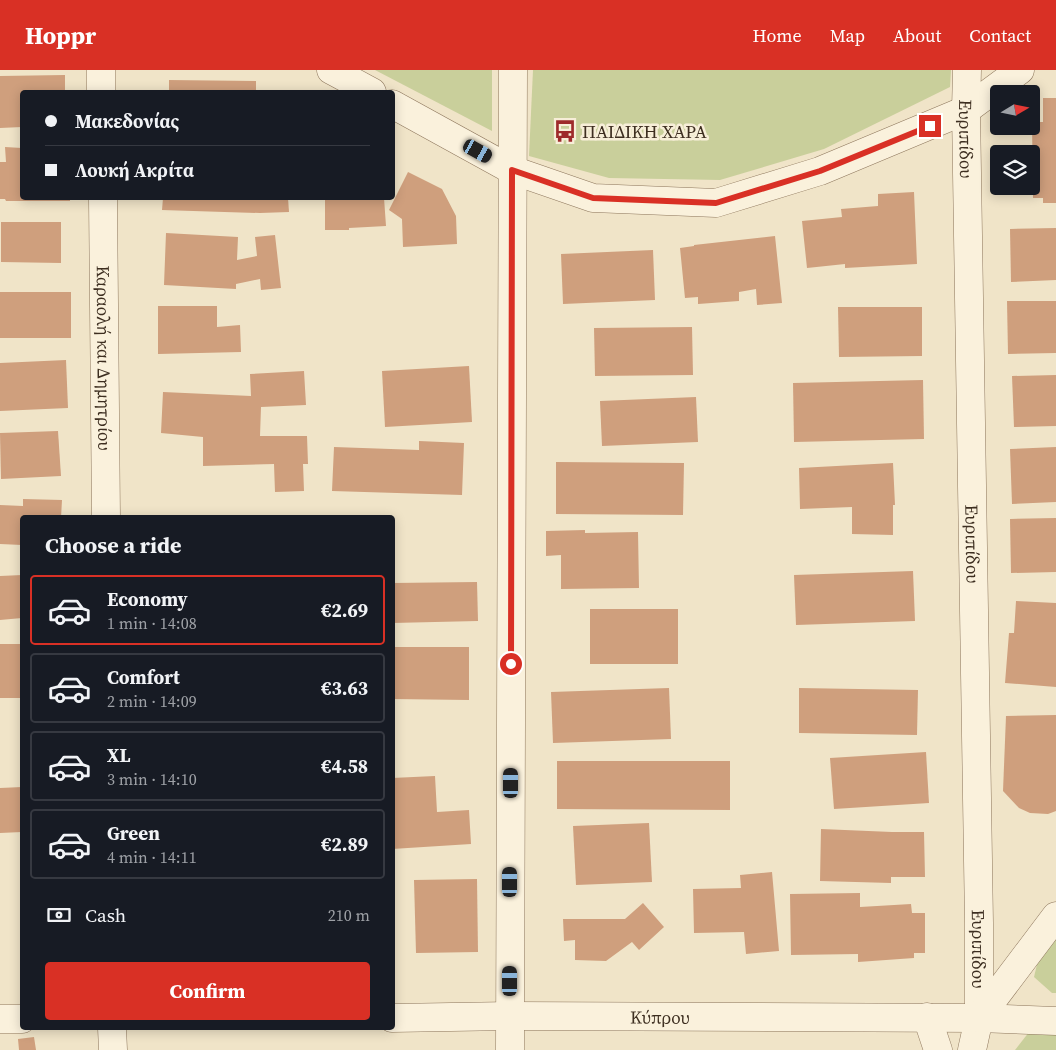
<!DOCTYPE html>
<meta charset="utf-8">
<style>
:root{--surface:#171b24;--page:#242831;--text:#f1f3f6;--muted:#9ea1a6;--line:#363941;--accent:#d93025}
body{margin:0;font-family:"Source Serif 4",serif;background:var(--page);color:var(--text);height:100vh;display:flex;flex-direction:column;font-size:19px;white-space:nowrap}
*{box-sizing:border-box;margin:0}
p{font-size:16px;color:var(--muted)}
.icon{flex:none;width:28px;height:28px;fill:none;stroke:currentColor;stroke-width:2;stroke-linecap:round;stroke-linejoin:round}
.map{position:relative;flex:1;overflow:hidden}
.side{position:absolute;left:20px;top:445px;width:375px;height:515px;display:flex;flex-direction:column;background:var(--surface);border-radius:5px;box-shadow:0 2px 12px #0003}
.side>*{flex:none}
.hud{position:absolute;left:20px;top:20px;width:375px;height:110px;border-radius:5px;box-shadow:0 2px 12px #0003;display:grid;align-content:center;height:110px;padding:0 25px;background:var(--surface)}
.needle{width:32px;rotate:80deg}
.buttons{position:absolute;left:990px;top:15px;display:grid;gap:10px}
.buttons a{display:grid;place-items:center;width:50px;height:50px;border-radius:5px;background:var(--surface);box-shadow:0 2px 12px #0003;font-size:25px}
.end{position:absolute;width:22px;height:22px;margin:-11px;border:6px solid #d93025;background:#fff;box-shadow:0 0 0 2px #fff}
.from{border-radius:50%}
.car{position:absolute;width:15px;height:30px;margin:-15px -8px;border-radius:6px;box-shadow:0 0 4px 1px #0007;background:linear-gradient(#222 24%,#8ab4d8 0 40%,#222 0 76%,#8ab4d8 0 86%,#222 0)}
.hud b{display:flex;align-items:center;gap:18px;height:48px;font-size:19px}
.hud b+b{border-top:1px solid var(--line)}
.hud i{width:12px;height:12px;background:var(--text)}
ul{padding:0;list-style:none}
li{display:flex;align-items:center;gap:15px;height:70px;margin:0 10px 8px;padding:0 15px;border:2px solid var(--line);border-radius:5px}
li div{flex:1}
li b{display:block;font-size:19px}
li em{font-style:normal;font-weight:700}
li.active{border-color:var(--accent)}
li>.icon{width:45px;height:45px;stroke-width:1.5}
h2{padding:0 25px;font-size:22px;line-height:60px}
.pay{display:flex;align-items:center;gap:12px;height:55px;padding:0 25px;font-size:19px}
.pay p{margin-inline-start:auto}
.primary-button{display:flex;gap:10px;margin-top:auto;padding:10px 25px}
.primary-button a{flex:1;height:58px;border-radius:5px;background:var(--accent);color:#fff;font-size:20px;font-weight:700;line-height:58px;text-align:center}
header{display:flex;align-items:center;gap:30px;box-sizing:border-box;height:70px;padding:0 25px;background:var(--accent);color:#fff}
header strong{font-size:24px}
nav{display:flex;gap:28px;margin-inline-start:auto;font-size:18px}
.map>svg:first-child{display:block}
.green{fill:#c9cf9b}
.building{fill:#cf9f7d}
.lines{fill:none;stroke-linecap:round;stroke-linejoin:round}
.minor-casing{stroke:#8d765c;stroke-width:29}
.minor{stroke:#faf1dc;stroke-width:28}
.route{stroke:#d93025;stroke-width:6}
.labels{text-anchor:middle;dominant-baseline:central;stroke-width:5;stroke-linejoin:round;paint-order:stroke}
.poi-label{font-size:18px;fill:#3d2e20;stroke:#f7eed8;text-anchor:start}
.street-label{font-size:18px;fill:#3d2e20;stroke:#f7eed8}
</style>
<header>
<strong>Hoppr</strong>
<nav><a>Home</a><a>Map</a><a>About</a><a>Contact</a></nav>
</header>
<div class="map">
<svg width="1056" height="980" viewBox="0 0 1056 980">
<rect width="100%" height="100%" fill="#f0e4c8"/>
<!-- green -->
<g class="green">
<path d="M 375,0 L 492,0 L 492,61 Z"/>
<path d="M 533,0 L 951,0 L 950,17 L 824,79 L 720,110 L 609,108 L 529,86 Z"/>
<path d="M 1056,864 L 1056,923 L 1052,923 L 1034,907 L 1039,886 Z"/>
<path d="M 1056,953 L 1056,980 L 1015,980 L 1033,957 Z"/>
</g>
<!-- building -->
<g class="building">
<path d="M 65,5 L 65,22 L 22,22 L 22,57 L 0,58 L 0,6 Z"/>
<path d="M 169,10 L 256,11 L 256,22 L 169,22 Z"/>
<path d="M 1043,28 L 1056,28 L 1056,133 L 1043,133 L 1043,128 L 1033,128 L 1032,52 L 1043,52 Z"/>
<path d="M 5,77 L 22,78 L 22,128 L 70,128 L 70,131 L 6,131 L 5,129 L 0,129 L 0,92 L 6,92 Z"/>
<path d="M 408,102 L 442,119 L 456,146 L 457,174 L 403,177 L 402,149 L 389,140 Z"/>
<path d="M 914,122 L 917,194 L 845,198 L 845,194 L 807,198 L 802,151 L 842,147 L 841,139 L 878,136 L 878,124 Z"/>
<path d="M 163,128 L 288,128 L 289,142 L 260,143 L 162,140 Z"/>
<path d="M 325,128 L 384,128 L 386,156 L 349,158 L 349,160 L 325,160 Z"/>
<path d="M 1,152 L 61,152 L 61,193 L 1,192 Z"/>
<path d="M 1056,158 L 1056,210 L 1011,212 L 1010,159 Z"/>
<path d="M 166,163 L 238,167 L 237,190 L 257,186 L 255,167 L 275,165 L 281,218 L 261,220 L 260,209 L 236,214 L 236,219 L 164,215 Z"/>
<path d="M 775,166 L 782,233 L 757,235 L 756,219 L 739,222 L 739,231 L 698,234 L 698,227 L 685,228 L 680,178 L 694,176 L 694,175 Z"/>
<path d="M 653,180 L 655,230 L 563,234 L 561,184 Z"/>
<rect x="0" y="222" width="71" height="46"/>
<path d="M 1007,231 L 1056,231 L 1056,283 L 1008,284 Z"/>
<path d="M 158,236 L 217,236 L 217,257 L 240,255 L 241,282 L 158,284 Z"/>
<path d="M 838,237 L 922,237 L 922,286 L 839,287 Z"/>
<path d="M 692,257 L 693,305 L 595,306 L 594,258 Z"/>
<path d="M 66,290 L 68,338 L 0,341 L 0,293 Z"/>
<path d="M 469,296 L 472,352 L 385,357 L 382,301 Z"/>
<path d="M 304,301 L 306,335 L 261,337 L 260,366 L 307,366 L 308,394 L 303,394 L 304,421 L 275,422 L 274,394 L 203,396 L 203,367 L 161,363 L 163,322 L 251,326 L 250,304 Z"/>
<path d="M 1056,305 L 1056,356 L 1014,357 L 1012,306 Z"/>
<path d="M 923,310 L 924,369 L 794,372 L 793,313 Z"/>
<path d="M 696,327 L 698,372 L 602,376 L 600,331 Z"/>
<path d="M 58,361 L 61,406 L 1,409 L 0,363 Z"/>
<path d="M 419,371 L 464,373 L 462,425 L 332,421 L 334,377 L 419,380 Z"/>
<path d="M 1056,377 L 1056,432 L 1012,434 L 1010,379 Z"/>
<path d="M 556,392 L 684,393 L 683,445 L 556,444 Z"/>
<path d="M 893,393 L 895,435 L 893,435 L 893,465 L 852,464 L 852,437 L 800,439 L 799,398 Z"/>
<path d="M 23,429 L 62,430 L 61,448 L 22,448 L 22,475 L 0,474 L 0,435 L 23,436 Z"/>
<path d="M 1056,448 L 1056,502 L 1011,503 L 1010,449 Z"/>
<path d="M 585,460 L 585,463 L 638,462 L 639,518 L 561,519 L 561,485 L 546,486 L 546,461 Z"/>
<path d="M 913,501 L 915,551 L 796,555 L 794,505 Z"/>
<path d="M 22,505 L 22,548 L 0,550 L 0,506 Z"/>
<path d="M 477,512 L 478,551 L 392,553 L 392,513 Z"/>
<path d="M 1016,531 L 1056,533 L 1056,617 L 1005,613 L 1009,563 L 1014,563 Z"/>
<rect x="590" y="539" width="88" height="55"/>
<rect x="0" y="574" width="22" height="54"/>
<path d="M 392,577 L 469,577 L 469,630 L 392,629 Z"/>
<path d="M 669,618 L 671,669 L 553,673 L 551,622 Z"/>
<path d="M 799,618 L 918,620 L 917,665 L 799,663 Z"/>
<path d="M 1056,645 L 1056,741 L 1048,744 L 1030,743 L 1019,738 L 1003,721 L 1006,646 Z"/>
<path d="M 926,682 L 929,733 L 834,739 L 830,688 Z"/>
<path d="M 557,691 L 730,691 L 730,740 L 557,739 Z"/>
<path d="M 435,706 L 437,742 L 469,740 L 471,774 L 392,779 L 392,708 Z"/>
<path d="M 22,717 L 22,762 L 0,763 L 0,718 Z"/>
<path d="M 649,753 L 652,812 L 576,815 L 573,756 Z"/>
<path d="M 821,759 L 892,762 L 924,762 L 925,807 L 891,807 L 891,813 L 820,811 Z"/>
<path d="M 772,802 L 779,881 L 746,884 L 744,862 L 694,863 L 693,819 L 741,818 L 740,805 Z"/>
<path d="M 477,809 L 478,882 L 416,883 L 414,810 Z"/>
<path d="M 860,823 L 860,837 L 911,834 L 912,843 L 925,843 L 925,883 L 914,883 L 914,888 L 858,892 L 858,884 L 791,885 L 790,824 Z"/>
<path d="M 643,833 L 664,857 L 639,880 L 632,872 L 606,891 L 575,890 L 575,870 L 564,871 L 563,849 L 625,849 Z"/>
<path d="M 34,967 L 36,980 L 19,980 L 18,969 Z"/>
</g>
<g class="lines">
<defs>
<g id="minor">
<path d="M 101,0 L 101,22"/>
<path d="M 331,0 L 372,22"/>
<path id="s1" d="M 967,0 L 966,40 L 979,853 L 979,948 L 972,980"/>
<path d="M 392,34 L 512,100 L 593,128 L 716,133 L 820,101 L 966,40 L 1020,0"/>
<path id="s2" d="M 103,128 L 106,448"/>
<path d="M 927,947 L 938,980"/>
<path id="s3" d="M 392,948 L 510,946 L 979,948 L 1056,951"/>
<path d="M 979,948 L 1056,846"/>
<path d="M 0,949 L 22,949"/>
<path d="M 112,958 L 113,980"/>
<path d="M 510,980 L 513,0"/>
</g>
</defs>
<!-- minor casing -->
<use href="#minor" class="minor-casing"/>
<!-- minor -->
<use href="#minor" class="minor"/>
</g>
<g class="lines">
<!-- route -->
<path class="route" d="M 511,594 L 512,100 L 593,128 L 716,133 L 820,101 L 930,56"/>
</g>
<!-- icons -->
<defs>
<symbol id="bus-bare" viewBox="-9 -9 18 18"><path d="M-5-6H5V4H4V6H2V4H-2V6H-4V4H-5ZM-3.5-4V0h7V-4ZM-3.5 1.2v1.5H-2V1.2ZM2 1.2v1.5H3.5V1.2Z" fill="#9e2a2b" stroke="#f7eed8" stroke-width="2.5" paint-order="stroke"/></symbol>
</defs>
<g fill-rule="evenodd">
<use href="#bus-bare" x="549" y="45" width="32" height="32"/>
</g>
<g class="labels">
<!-- poi labels -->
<g class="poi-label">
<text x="582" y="61">ΠΑΙΔΙΚΗ ΧΑΡΑ</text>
</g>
<!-- street labels -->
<g class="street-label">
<text stroke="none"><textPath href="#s1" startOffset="69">Ευριπίδου</textPath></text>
<text stroke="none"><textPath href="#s2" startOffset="160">Καραολή και Δημητρίου</textPath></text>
<text stroke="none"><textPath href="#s1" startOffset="474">Ευριπίδου</textPath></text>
<text stroke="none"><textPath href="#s1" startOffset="879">Ευριπίδου</textPath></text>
<text stroke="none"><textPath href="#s3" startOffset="268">Κύπρου</textPath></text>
</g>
</g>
</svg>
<div class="buttons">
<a><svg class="needle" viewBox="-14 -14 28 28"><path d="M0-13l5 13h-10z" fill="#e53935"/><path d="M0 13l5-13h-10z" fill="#9ea1a6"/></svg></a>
<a><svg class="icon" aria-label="layers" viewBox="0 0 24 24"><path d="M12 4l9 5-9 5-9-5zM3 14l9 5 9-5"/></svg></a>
</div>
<i class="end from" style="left:511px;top:594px"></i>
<i class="end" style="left:930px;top:56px"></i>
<i class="car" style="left:478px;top:81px;rotate:119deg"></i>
<i class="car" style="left:511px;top:713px;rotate:0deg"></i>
<i class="car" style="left:510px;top:812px;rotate:0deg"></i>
<i class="car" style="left:510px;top:911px;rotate:0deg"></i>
<div class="hud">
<b><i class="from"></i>Μακεδονίας</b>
<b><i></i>Λουκή Ακρίτα</b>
</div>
<section class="side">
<h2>Choose a ride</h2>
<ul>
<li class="active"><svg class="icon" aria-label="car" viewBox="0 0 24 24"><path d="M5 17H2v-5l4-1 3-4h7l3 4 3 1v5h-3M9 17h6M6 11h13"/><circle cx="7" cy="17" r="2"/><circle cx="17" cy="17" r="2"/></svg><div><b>Economy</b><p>1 min · 14:08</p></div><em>€2.69</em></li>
<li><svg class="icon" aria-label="car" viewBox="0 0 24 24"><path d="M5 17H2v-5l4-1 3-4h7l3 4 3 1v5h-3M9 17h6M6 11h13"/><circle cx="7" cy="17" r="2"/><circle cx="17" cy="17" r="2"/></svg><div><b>Comfort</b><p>2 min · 14:09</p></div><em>€3.63</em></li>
<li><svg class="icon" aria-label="car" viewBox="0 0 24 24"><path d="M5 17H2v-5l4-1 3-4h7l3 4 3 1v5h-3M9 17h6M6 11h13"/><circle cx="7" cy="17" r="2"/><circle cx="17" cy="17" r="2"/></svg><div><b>XL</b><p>3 min · 14:10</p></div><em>€4.58</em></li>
<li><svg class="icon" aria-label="car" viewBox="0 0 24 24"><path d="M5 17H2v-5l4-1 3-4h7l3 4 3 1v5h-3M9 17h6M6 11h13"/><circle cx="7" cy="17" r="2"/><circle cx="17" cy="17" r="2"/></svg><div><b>Green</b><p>4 min · 14:11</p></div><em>€2.89</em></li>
</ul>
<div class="pay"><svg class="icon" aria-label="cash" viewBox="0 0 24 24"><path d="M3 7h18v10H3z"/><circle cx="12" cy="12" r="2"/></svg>Cash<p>210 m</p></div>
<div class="primary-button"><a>Confirm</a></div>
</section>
</div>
